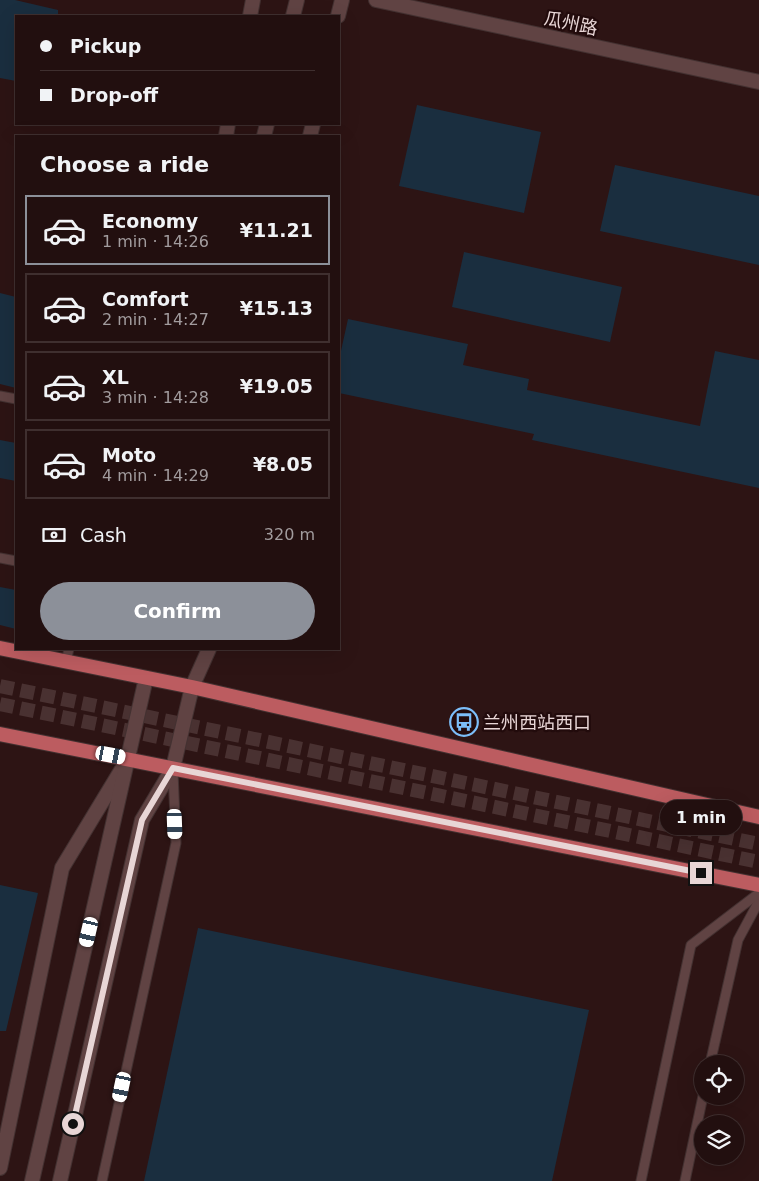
<!DOCTYPE html>
<meta charset="utf-8">
<style>
:root{--surface:#220f0f;--page:#2e1d1d;--text:#f1f3f6;--muted:#a29c9e;--line:#3f2f2f;--accent:#8c9099}
body{margin:0;font-family:"DejaVu Sans","Noto Sans SC",sans-serif;background:var(--page);color:var(--text);height:100vh;display:flex;flex-direction:column;font-size:19px;white-space:nowrap}
*{box-sizing:border-box;margin:0}
p{font-size:16px;color:var(--muted)}
.icon{flex:none;width:28px;height:28px;fill:none;stroke:currentColor;stroke-width:2;stroke-linecap:round;stroke-linejoin:round}
.map{position:relative;flex:1;overflow:hidden}
.sheet{position:absolute;left:15px;top:135px;width:325px;height:515px;display:flex;flex-direction:column;background:var(--surface);border-radius:0px;box-shadow:0 5px 20px #0002,0 0 0 1px var(--line)}
.sheet>*{flex:none}
.guide{position:absolute;left:15px;top:15px;width:325px;height:110px;border-radius:0px;box-shadow:0 5px 20px #0002,0 0 0 1px var(--line);display:grid;align-content:center;height:110px;padding:0 25px;background:var(--surface)}
.buttons{position:absolute;left:694px;top:1055px;display:grid;gap:10px}
.buttons a{display:grid;place-items:center;width:50px;height:50px;border-radius:50%;background:var(--surface);box-shadow:0 5px 20px #0002,0 0 0 1px var(--line);font-size:25px}
.end{position:absolute;width:22px;height:22px;margin:-11px;border:6px solid #e8d6d6;background:#111;box-shadow:0 0 0 2px #111}
.from{border-radius:50%}
.bubble{position:absolute;height:35px;border-radius:18px;background:var(--surface);box-shadow:0 5px 20px #0002,0 0 0 1px var(--line);font-size:16px;font-weight:700;line-height:35px;text-align:center}
.car{position:absolute;width:15px;height:30px;margin:-15px -8px;border-radius:6px;box-shadow:0 0 4px 1px #0007;background:linear-gradient(#fff 24%,#345 0 40%,#fff 0 76%,#345 0 86%,#fff 0)}
.guide b{display:flex;align-items:center;gap:18px;height:48px;font-size:19px}
.guide b+b{border-top:1px solid var(--line)}
.guide i{width:12px;height:12px;background:var(--text)}
ul{padding:0;list-style:none}
li{display:flex;align-items:center;gap:15px;height:70px;margin:0 10px 8px;padding:0 15px;border:2px solid var(--line);border-radius:0px}
li div{flex:1}
li b{display:block;font-size:19px}
li em{font-style:normal;font-weight:700}
li.on{border-color:var(--accent)}
li>.icon{width:45px;height:45px;stroke-width:1.5}
h2{padding:0 25px;font-size:22px;line-height:60px}
.pay{display:flex;align-items:center;gap:12px;height:55px;padding:0 25px;font-size:19px}
.pay p{margin-inline-start:auto}
.primary-button{display:flex;gap:10px;margin-top:auto;padding:10px 25px}
.primary-button a{flex:1;height:58px;border-radius:30px;background:var(--accent);color:#fff;font-size:20px;font-weight:700;line-height:58px;text-align:center}
.map>svg:first-child{display:block}
.building{fill:#1a2e3f}
.lines{fill:none;stroke-linecap:round;stroke-linejoin:round}
.primary-tunnel{stroke:#493131;stroke-width:14;stroke-dasharray:14 7;stroke-linecap:butt}
.service-casing{stroke:#433131;stroke-width:11}
.minor-casing{stroke:#433131;stroke-width:16}
.tertiary-casing{stroke:#433131;stroke-width:16}
.secondary-casing{stroke:#433131;stroke-width:16}
.primary-casing{stroke:#433131;stroke-width:16}
.service{stroke:#604343;stroke-width:9}
.minor{stroke:#604343;stroke-width:14}
.tertiary{stroke:#604343;stroke-width:14}
.secondary{stroke:#604343;stroke-width:14}
.primary{stroke:#bc5c60;stroke-width:14}
.route{stroke:#e8d6d6;stroke-width:6}
.labels{text-anchor:middle;dominant-baseline:central;stroke-width:4.5;stroke-linejoin:round;paint-order:stroke}
.street-label{font-size:18px;fill:#e8d6d6;stroke:#220b0c}
.poi-label{font-size:18px;fill:#e8d6d6;stroke:#220b0c;text-anchor:start}
</style>
<div class="map">
<svg width="759" height="1181" viewBox="0 0 759 1181">
<rect width="100%" height="100%" fill="#2d1414"/>
<!-- building -->
<g class="building">
<path d="M 0,0 L 15,0 L 58,10 L 58,16 L 16,16 L 16,81 L 0,78 Z"/>
<path d="M 417,105 L 541,132 L 524,213 L 399,186 Z"/>
<path d="M 615,165 L 759,196 L 759,265 L 600,231 Z"/>
<path d="M 464,252 L 622,287 L 610,342 L 452,307 Z"/>
<path d="M 0,293 L 16,297 L 16,388 L 0,384 Z"/>
<path d="M 348,319 L 468,344 L 463,365 L 529,379 L 527,390 L 700,426 L 715,351 L 759,360 L 759,488 L 532,440 L 534,434 L 339,393 L 339,360 Z"/>
<path d="M 0,440 L 16,443 L 16,481 L 0,478 Z"/>
<path d="M 0,587 L 16,590 L 16,629 L 0,625 Z"/>
<path d="M 0,885 L 38,893 L 6,1031 L 0,1031 Z"/>
<path d="M 198,928 L 589,1010 L 552,1181 L 144,1181 Z"/>
</g>
<g class="lines">
<!-- primary-tunnel -->
<g class="primary-tunnel">
<path d="M 0,686 L 759,844"/>
<path d="M 0,704 L 759,862"/>
</g>
<defs>
<g id="service">
<path d="M 0,396 L 16,399"/>
<path d="M 0,558 L 16,561"/>
<path d="M 66,661 L 69,649"/>
<path d="M 710,1064 L 738,940 L 759,901"/>
<path d="M 102,1181 L 176,843 L 173,771"/>
<path d="M 641,1181 L 691,945 L 759,893"/>
<path d="M 685,1181 L 703,1096"/>
</g>
<g id="minor">
<path d="M 250,16 L 253,0"/>
<path d="M 338,16 L 342,0"/>
<path d="M 226,136 L 228,124"/>
<path d="M 310,136 L 313,124"/>
<path d="M 0,1168 L 62,868 L 125,764"/>
</g>
<g id="tertiary">
<path d="M 376,0 L 759,82"/>
<path d="M 293,16 L 297,0"/>
<path d="M 264,136 L 267,124"/>
<path d="M 192,687 L 209,649"/>
</g>
<g id="secondary">
<path d="M 32,1181 L 146,678"/>
<path d="M 60,1181 L 142,820 L 173,768 L 192,687"/>
</g>
<g id="primary">
<path d="M 0,648 L 192,687 L 759,817"/>
<path d="M 0,734 L 759,885"/>
</g>
</defs>
<!-- service casing -->
<use href="#service" class="service-casing"/>
<!-- minor casing -->
<use href="#minor" class="minor-casing"/>
<!-- tertiary casing -->
<use href="#tertiary" class="tertiary-casing"/>
<!-- secondary casing -->
<use href="#secondary" class="secondary-casing"/>
<!-- primary casing -->
<use href="#primary" class="primary-casing"/>
<!-- service -->
<use href="#service" class="service"/>
<!-- minor -->
<use href="#minor" class="minor"/>
<!-- tertiary -->
<use href="#tertiary" class="tertiary"/>
<!-- secondary -->
<use href="#secondary" class="secondary"/>
<!-- primary -->
<use href="#primary" class="primary"/>
</g>
<g class="lines">
<!-- route -->
<path class="route" d="M 73,1124 L 142,820 L 173,768 L 701,873"/>
</g>
<!-- icons -->
<defs>
<symbol id="bus-ring" viewBox="-11 -11 22 22"><circle r="9.5" fill="#220b0c" stroke="#7cbef9" stroke-width="1.5"/><path d="M-5-6H5V4H4V6H2V4H-2V6H-4V4H-5ZM-3.5-4V0h7V-4ZM-3.5 1.2v1.5H-2V1.2ZM2 1.2v1.5H3.5V1.2Z" fill="#7cbef9"/></symbol>
</defs>
<g fill-rule="evenodd">
<use href="#bus-ring" x="448" y="706" width="32" height="32"/>
</g>
<g class="labels">
<!-- street labels -->
<g class="street-label">
<text transform="translate(571 23) rotate(12)">瓜州路</text>
</g>
<!-- poi labels -->
<g class="poi-label">
<text x="483" y="722">兰州西站西口</text>
</g>
</g>
</svg>
<div class="buttons">
<a><svg class="icon" aria-label="locate" viewBox="0 0 24 24"><circle cx="12" cy="12" r="6"/><path d="M12 2v4M12 18v4M2 12h4M18 12h4"/></svg></a>
<a><svg class="icon" aria-label="layers" viewBox="0 0 24 24"><path d="M12 4l9 5-9 5-9-5zM3 14l9 5 9-5"/></svg></a>
</div>
<i class="end from" style="left:73px;top:1124px"></i>
<i class="end" style="left:701px;top:873px"></i>
<div class="bubble" style="left:660px;top:800px;width:82px">1 min</div>
<i class="car" style="left:111px;top:755px;rotate:101deg"></i>
<i class="car" style="left:175px;top:824px;rotate:178deg"></i>
<i class="car" style="left:89px;top:932px;rotate:193deg"></i>
<i class="car" style="left:122px;top:1087px;rotate:192deg"></i>
<div class="guide">
<b><i class="from"></i>Pickup</b>
<b><i></i>Drop-off</b>
</div>
<section class="sheet">
<h2>Choose a ride</h2>
<ul>
<li class="on"><svg class="icon" aria-label="car" viewBox="0 0 24 24"><path d="M5 17H2v-5l4-1 3-4h7l3 4 3 1v5h-3M9 17h6M6 11h13"/><circle cx="7" cy="17" r="2"/><circle cx="17" cy="17" r="2"/></svg><div><b>Economy</b><p>1 min · 14:26</p></div><em>¥11.21</em></li>
<li><svg class="icon" aria-label="car" viewBox="0 0 24 24"><path d="M5 17H2v-5l4-1 3-4h7l3 4 3 1v5h-3M9 17h6M6 11h13"/><circle cx="7" cy="17" r="2"/><circle cx="17" cy="17" r="2"/></svg><div><b>Comfort</b><p>2 min · 14:27</p></div><em>¥15.13</em></li>
<li><svg class="icon" aria-label="car" viewBox="0 0 24 24"><path d="M5 17H2v-5l4-1 3-4h7l3 4 3 1v5h-3M9 17h6M6 11h13"/><circle cx="7" cy="17" r="2"/><circle cx="17" cy="17" r="2"/></svg><div><b>XL</b><p>3 min · 14:28</p></div><em>¥19.05</em></li>
<li><svg class="icon" aria-label="car" viewBox="0 0 24 24"><path d="M5 17H2v-5l4-1 3-4h7l3 4 3 1v5h-3M9 17h6M6 11h13"/><circle cx="7" cy="17" r="2"/><circle cx="17" cy="17" r="2"/></svg><div><b>Moto</b><p>4 min · 14:29</p></div><em>¥8.05</em></li>
</ul>
<div class="pay"><svg class="icon" aria-label="cash" viewBox="0 0 24 24"><path d="M3 7h18v10H3z"/><circle cx="12" cy="12" r="2"/></svg>Cash<p>320 m</p></div>
<div class="primary-button"><a>Confirm</a></div>
</section>
</div>
